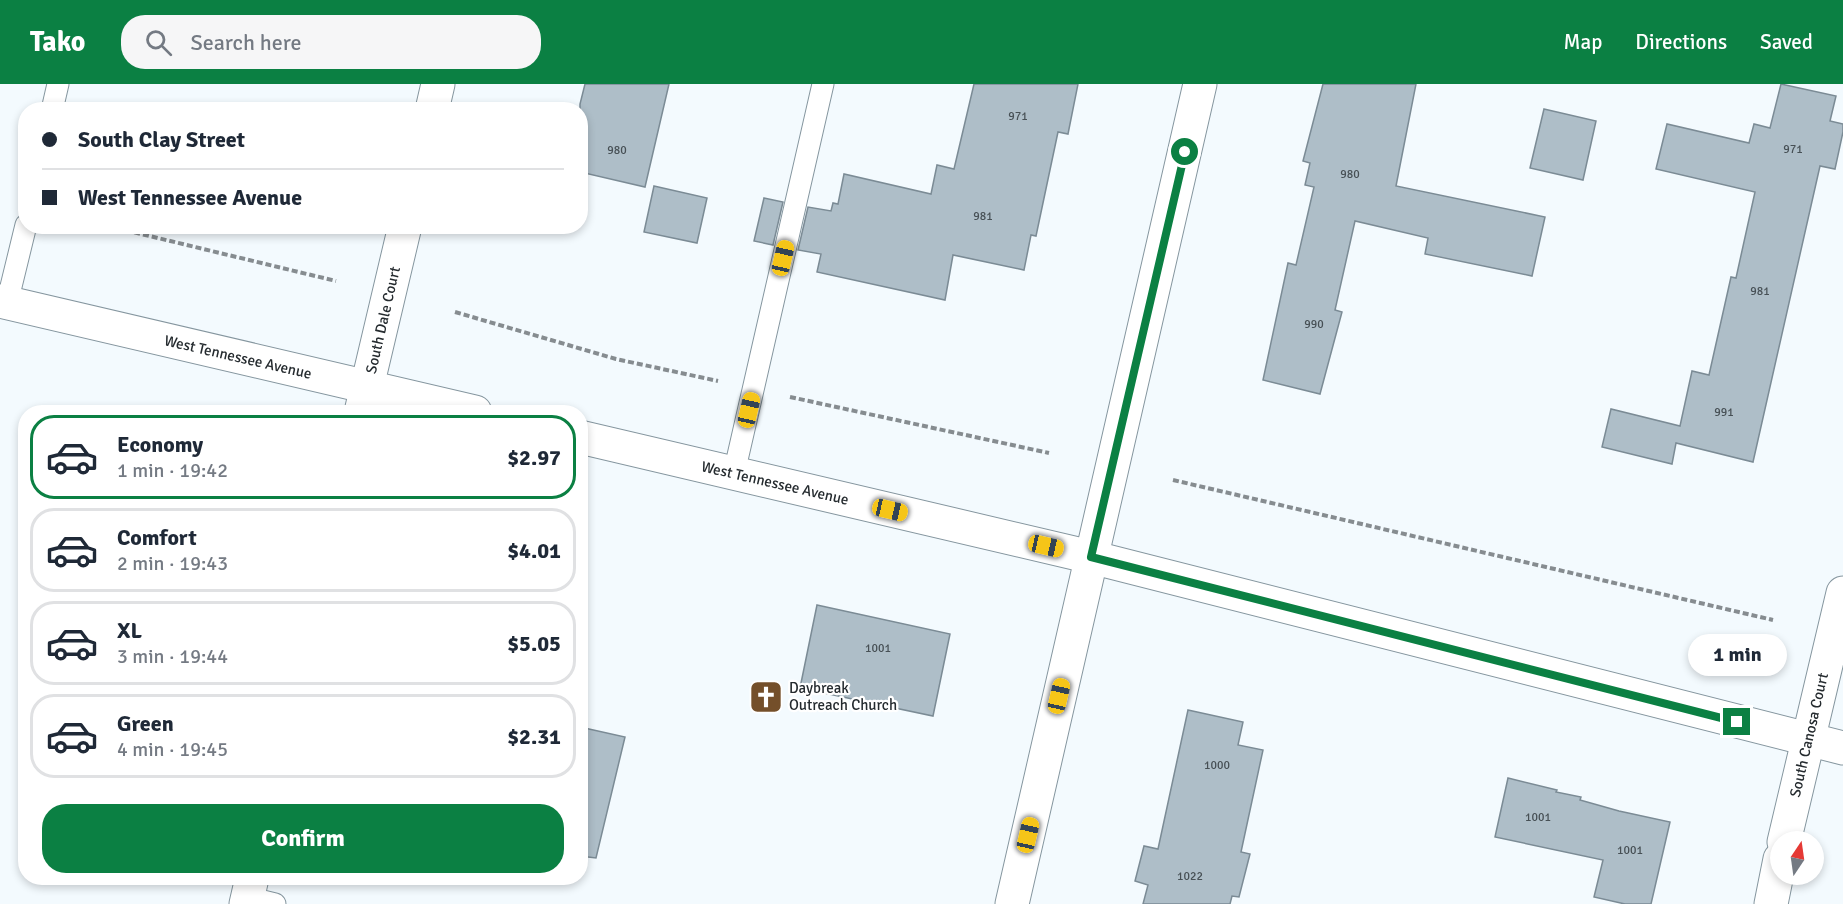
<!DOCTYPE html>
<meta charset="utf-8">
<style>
:root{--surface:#fff;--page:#f6f6f7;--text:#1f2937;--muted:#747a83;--line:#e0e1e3;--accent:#0b8043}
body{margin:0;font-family:Signika,sans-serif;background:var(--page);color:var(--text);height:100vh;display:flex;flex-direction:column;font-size:22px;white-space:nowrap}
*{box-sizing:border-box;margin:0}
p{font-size:20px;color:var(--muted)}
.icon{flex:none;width:33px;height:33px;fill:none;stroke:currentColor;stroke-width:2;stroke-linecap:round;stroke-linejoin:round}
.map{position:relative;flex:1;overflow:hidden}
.side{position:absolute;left:18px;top:321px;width:570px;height:480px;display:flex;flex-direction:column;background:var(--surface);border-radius:24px;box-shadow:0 3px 9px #0003}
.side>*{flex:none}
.banner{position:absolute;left:18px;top:18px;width:570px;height:132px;border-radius:24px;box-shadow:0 3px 9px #0003;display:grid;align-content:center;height:132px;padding:0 24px;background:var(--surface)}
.needle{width:39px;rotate:13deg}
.buttons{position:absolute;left:1770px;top:747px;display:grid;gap:12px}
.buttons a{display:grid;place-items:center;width:54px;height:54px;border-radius:50%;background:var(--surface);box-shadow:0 3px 9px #0003;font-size:30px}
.end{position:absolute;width:27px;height:27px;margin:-14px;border:8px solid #0b8043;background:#fff;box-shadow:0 0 0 3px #fff}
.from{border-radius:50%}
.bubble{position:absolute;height:42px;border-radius:21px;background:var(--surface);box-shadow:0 3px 9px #0003;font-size:20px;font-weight:800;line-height:42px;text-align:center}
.car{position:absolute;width:18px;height:36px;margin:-18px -9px;border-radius:8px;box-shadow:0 0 4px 2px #0007;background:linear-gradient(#f5c518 24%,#345 0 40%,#f5c518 0 76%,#345 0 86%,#f5c518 0)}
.banner b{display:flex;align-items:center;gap:21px;height:57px;font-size:22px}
.banner b+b{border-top:2px solid var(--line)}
.banner i{width:15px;height:15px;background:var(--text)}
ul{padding:10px 0 0;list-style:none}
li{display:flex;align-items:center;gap:18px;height:84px;margin:0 12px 9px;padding:0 12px;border:3px solid var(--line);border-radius:24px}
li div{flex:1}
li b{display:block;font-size:22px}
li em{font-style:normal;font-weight:800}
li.current{border-color:var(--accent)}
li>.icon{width:54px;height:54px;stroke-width:1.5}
.button{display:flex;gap:12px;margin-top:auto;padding:12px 24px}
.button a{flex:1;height:69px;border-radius:24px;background:var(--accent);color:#fff;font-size:24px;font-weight:800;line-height:69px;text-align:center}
header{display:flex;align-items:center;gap:36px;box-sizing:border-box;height:84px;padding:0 30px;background:var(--accent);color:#fff}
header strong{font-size:28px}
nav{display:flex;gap:33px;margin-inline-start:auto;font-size:21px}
.search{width:420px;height:54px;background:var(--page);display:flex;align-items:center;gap:15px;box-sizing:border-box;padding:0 21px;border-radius:24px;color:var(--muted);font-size:22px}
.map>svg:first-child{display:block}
.building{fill:#aebec8;stroke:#7b8b95;stroke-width:1.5}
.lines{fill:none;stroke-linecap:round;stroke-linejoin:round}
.lane-casing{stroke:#85969f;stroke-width:23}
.street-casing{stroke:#85969f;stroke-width:35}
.path{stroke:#868c90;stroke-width:4;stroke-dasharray:6 3;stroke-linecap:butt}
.lane{stroke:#fff;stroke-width:21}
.street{stroke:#fff;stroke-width:33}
.route{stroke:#0b8043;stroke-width:8}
.labels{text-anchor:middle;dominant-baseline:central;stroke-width:4.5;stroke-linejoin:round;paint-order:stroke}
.number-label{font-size:12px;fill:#475055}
.street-label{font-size:15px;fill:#252b2f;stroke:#fff}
.poi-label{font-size:15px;fill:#252b2f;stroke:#fff;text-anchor:start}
</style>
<header>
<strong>Tako</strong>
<div class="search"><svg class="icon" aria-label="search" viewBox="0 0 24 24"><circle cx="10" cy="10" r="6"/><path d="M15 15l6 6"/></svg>Search here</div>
<nav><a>Map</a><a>Directions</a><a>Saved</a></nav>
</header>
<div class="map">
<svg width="1843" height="820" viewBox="0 0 1843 820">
<rect width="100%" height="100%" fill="#f3fafe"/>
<!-- building -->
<g class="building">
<path d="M 585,0 L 669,0 L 645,103 L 580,88 L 580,20 Z"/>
<path d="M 974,0 L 1078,0 L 1068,50 L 1058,48 L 1036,152 L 1031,151 L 1024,186 L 953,171 L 945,216 L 817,188 L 821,170 L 798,166 L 808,123 L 831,127 L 833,119 L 838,120 L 844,90 L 931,110 L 937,81 L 954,85 Z"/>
<path d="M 1323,0 L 1416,0 L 1396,102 L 1545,133 L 1532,192 L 1425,170 L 1428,154 L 1355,137 L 1335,226 L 1342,228 L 1320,310 L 1263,296 L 1288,179 L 1296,181 L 1314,103 L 1305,101 L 1310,79 L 1303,77 Z"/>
<path d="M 1781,0 L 1836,12 L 1830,37 L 1843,40 L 1843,48 L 1835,85 L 1820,82 L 1753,378 L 1676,359 L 1672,380 L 1602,363 L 1611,325 L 1680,342 L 1692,287 L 1709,291 L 1731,193 L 1736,194 L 1755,108 L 1656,85 L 1667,40 L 1749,59 L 1754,40 L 1770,44 Z"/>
<path d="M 1544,25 L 1596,37 L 1583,96 L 1530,84 Z"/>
<path d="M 654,102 L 707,114 L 697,159 L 644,148 Z"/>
<path d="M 764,114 L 783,118 L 773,161 L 754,157 Z"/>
<path d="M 817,521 L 950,550 L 933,632 L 800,604 Z"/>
<path d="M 1188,626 L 1243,638 L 1238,661 L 1263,666 L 1241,768 L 1250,770 L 1239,813 L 1232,812 L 1230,820 L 1143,820 L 1148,801 L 1135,797 L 1144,762 L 1158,765 Z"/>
<path d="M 580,643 L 625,653 L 596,774 L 580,772 Z"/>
<path d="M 1508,694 L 1557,706 L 1556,708 L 1581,713 L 1580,716 L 1619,727 L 1670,738 L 1651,820 L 1625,820 L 1594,813 L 1603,776 L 1495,753 Z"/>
</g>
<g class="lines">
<defs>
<g id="lane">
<path d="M 52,26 L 58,0"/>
<path d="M 7,219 L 26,141"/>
<path d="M 734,389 L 823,0"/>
<path d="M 247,813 L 275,820"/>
</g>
<g id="street">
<path d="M 432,26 L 438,0"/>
<path d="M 0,217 L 475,328"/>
<path d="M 361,328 L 405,142"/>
<path d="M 580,353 L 1091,473 L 1843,664"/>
<path d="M 1784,758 L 1843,509"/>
<path d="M 246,820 L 252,794"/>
<path d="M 1012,820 L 1200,0"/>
<path d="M 1771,820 L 1780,775"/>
</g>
</defs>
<!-- lane casing -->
<use href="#lane" class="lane-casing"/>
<!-- street casing -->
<use href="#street" class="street-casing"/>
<!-- path -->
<g class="path">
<path d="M 108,142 L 336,197"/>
<path d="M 455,228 L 616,275 L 718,297"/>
<path d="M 790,313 L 1049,369"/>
<path d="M 1173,396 L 1773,536"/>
</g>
<!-- lane -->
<use href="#lane" class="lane"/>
<!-- street -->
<use href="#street" class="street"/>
</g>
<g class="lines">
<!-- route -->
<path class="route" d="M 1185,68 L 1091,473 L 1737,638"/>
</g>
<!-- icons -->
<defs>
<symbol id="church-square" viewBox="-11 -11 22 22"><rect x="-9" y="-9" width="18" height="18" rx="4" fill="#744f2a" stroke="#fff"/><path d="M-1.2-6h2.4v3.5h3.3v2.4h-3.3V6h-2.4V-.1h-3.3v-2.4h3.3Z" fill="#fff"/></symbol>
</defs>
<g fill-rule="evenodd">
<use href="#church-square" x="747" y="594" width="38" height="38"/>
</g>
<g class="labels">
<!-- number labels -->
<g class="number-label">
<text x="1018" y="32">971</text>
<text x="1793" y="65">971</text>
<text x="617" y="66">980</text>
<text x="1350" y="90">980</text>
<text x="983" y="132">981</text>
<text x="1760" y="207">981</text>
<text x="1314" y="240">990</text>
<text x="1724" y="328">991</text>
<text x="878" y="564">1001</text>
<text x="1217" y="681">1000</text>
<text x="1538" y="733">1001</text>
<text x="1630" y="766">1001</text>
<text x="1190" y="792">1022</text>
</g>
<!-- street labels -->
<g class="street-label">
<text transform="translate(383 236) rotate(-77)">South Dale Court</text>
<text transform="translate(238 273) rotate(13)">West Tennessee Avenue</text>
<text transform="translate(775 399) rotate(13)">West Tennessee Avenue</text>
<text transform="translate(1809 651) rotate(-77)">South Canosa Court</text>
</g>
<!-- poi labels -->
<g class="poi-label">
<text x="789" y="604">Daybreak<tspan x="789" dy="17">Outreach Church</tspan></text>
</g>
</g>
</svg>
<div class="buttons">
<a><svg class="needle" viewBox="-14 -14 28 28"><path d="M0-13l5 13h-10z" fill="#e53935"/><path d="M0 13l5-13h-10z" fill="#747a83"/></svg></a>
</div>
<i class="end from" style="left:1185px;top:68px"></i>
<i class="end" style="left:1737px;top:638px"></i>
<div class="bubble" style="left:1688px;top:550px;width:99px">1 min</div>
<i class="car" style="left:783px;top:174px;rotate:13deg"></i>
<i class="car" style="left:749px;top:326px;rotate:13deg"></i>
<i class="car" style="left:890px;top:426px;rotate:103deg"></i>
<i class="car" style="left:1046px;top:462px;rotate:103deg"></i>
<i class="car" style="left:1059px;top:612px;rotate:13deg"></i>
<i class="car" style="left:1028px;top:751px;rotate:13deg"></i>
<div class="banner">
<b><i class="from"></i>South Clay Street</b>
<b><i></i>West Tennessee Avenue</b>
</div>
<section class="side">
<ul>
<li class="current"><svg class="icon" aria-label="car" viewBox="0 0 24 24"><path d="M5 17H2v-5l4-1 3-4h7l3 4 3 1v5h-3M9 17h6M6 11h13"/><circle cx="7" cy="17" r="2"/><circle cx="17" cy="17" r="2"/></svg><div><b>Economy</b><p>1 min · 19:42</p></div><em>$2.97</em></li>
<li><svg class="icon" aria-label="car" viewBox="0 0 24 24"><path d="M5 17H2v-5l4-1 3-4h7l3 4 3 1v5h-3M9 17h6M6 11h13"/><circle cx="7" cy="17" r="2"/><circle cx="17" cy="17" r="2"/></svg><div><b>Comfort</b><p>2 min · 19:43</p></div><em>$4.01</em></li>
<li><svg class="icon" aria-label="car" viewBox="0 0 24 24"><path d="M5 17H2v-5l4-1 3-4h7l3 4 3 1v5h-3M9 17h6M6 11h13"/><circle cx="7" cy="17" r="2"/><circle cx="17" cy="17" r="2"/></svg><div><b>XL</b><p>3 min · 19:44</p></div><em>$5.05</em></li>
<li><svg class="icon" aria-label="car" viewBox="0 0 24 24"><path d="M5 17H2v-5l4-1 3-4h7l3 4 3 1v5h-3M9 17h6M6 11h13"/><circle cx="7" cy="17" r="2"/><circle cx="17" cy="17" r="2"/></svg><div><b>Green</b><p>4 min · 19:45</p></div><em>$2.31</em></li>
</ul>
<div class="button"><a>Confirm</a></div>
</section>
</div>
